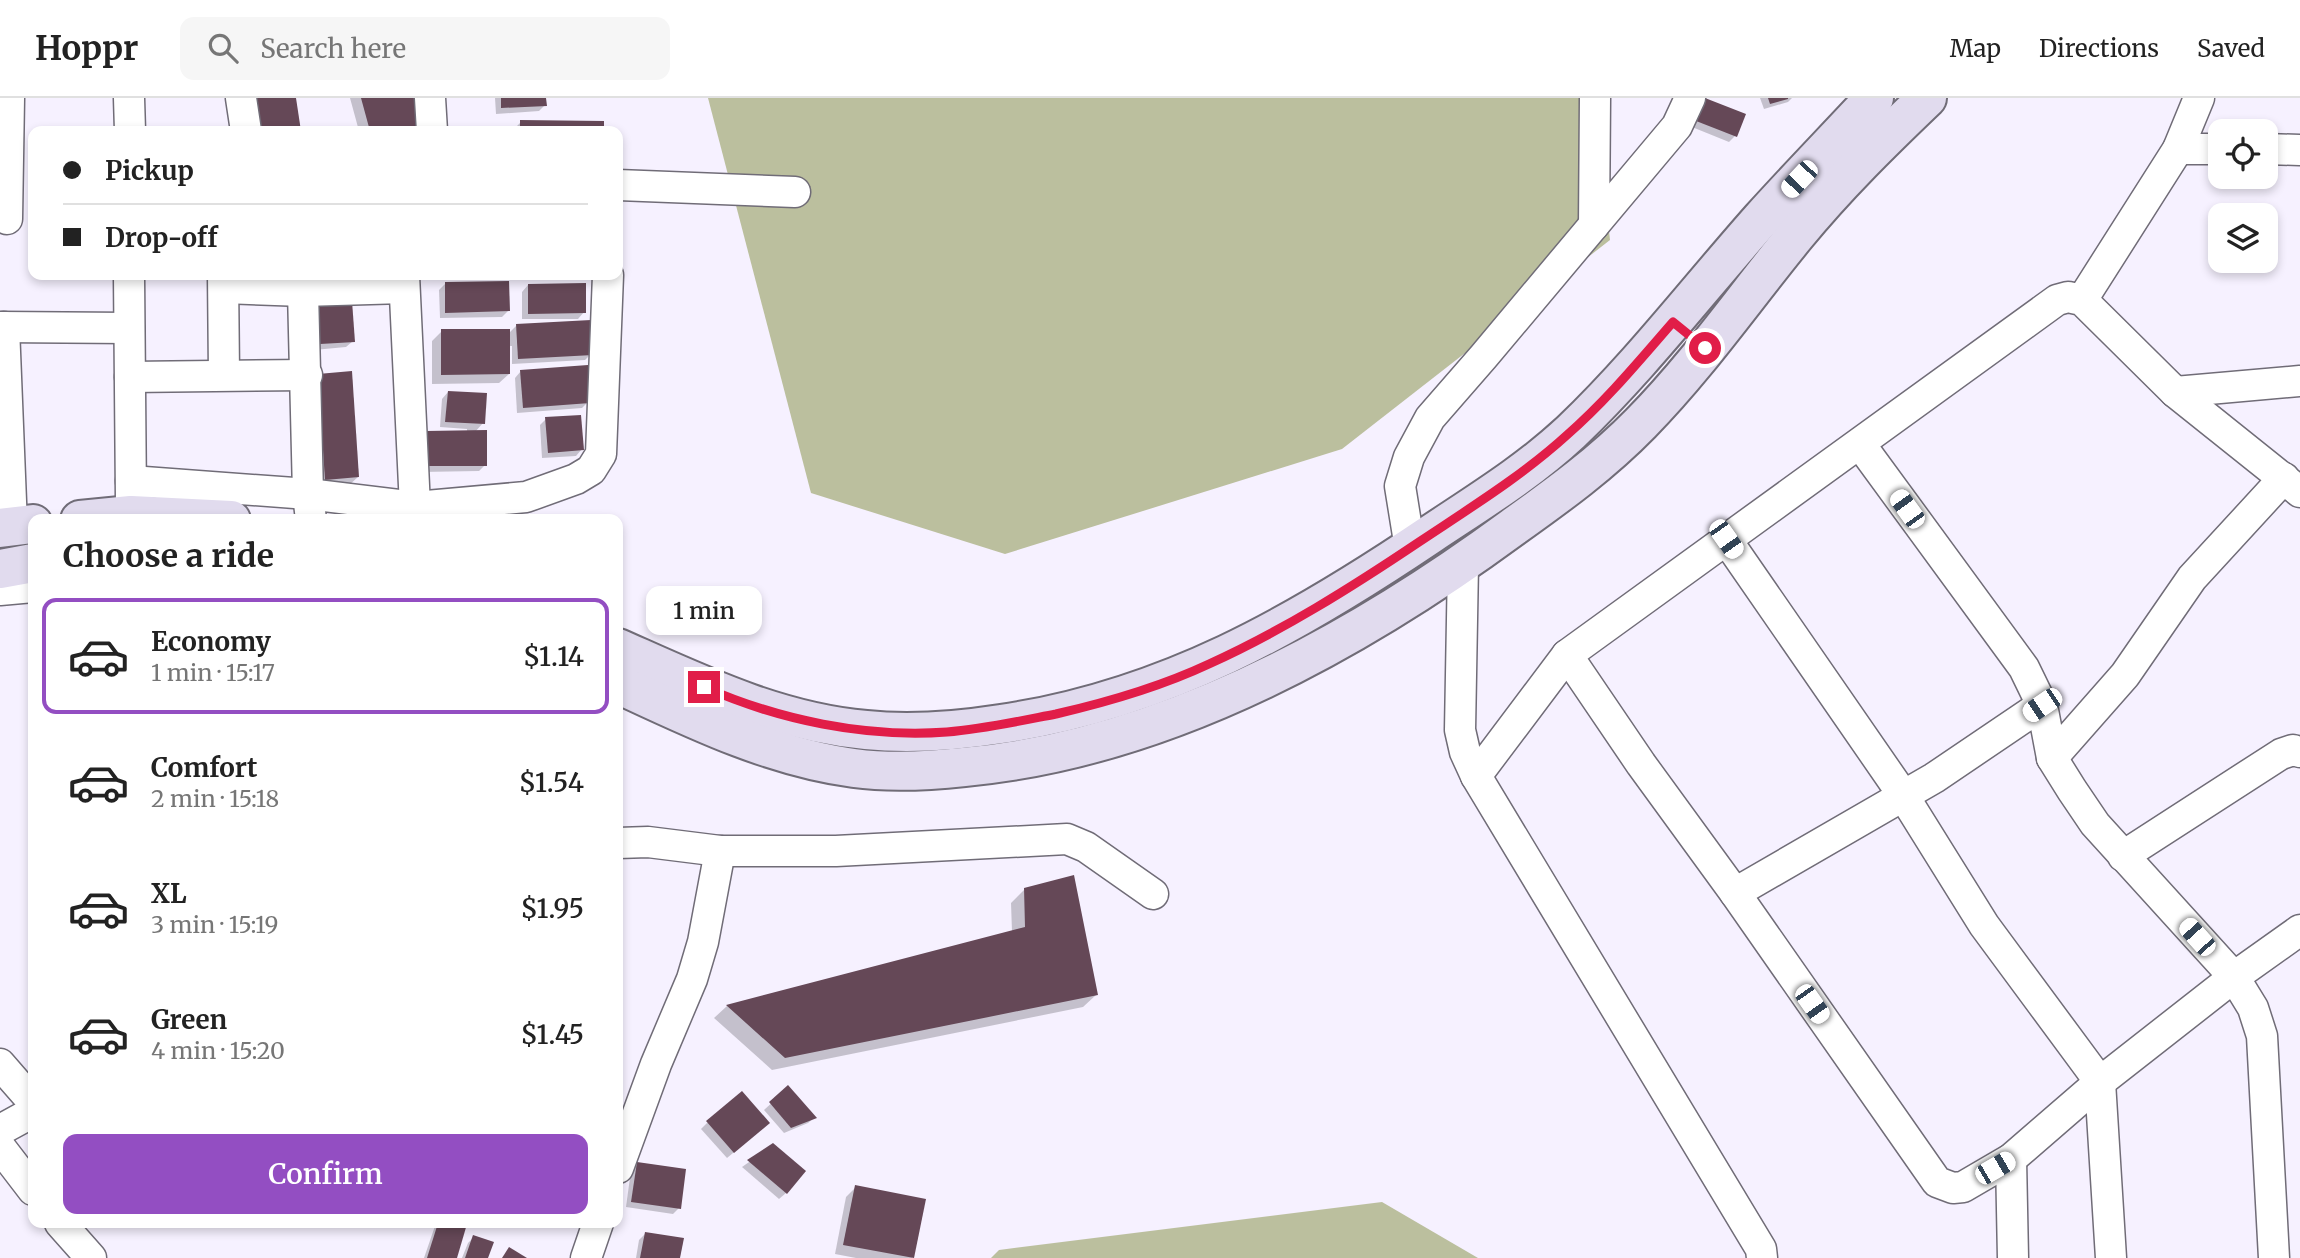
<!DOCTYPE html>
<meta charset="utf-8">
<style>
:root{--surface:#fff;--page:#f6f6f6;--text:#222;--muted:#767676;--line:#e0e0e0;--accent:#934ec2}
body{margin:0;font-family:Merriweather,serif;background:var(--page);color:var(--text);height:100vh;display:flex;flex-direction:column;font-size:26px;white-space:nowrap}
*{box-sizing:border-box;margin:0}
p{font-size:23px;color:var(--muted)}
.icon{flex:none;width:38px;height:38px;fill:none;stroke:currentColor;stroke-width:2;stroke-linecap:round;stroke-linejoin:round}
.map{position:relative;flex:1;overflow:hidden}
.panel{position:absolute;left:28px;top:416px;width:595px;height:714px;display:flex;flex-direction:column;background:var(--surface);border-radius:14px;box-shadow:0 4px 10px #0003}
.panel>*{flex:none}
.top-card{position:absolute;left:28px;top:28px;width:595px;height:154px;border-radius:14px;box-shadow:0 4px 10px #0003;display:grid;align-content:center;height:154px;padding:0 35px;background:var(--surface)}
.tools{position:absolute;left:2208px;top:21px;display:grid;gap:14px}
.tools a{display:grid;place-items:center;width:70px;height:70px;border-radius:14px;background:var(--surface);box-shadow:0 4px 10px #0003;font-size:35px}
.end{position:absolute;width:32px;height:32px;margin:-16px;border:9px solid #e11d48;background:#fff;box-shadow:0 0 0 4px #fff}
.from{border-radius:50%}
.bubble{position:absolute;height:49px;border-radius:14px;background:var(--surface);box-shadow:0 4px 10px #0003;font-size:23px;font-weight:600;line-height:49px;text-align:center}
.car{position:absolute;width:21px;height:42px;margin:-21px -10px;border-radius:9px;box-shadow:0 0 5px 2px #0007;background:linear-gradient(#fff 24%,#345 0 40%,#fff 0 76%,#345 0 86%,#fff 0)}
.top-card b{display:flex;align-items:center;gap:24px;height:66px;font-size:26px}
.top-card b+b{border-top:2px solid var(--line)}
.top-card i{width:18px;height:18px;background:var(--text)}
ul{padding:0;list-style:none}
li{display:flex;align-items:center;gap:21px;height:116px;margin:0 14px 10px;padding:0 21px;border:4px solid transparent;border-radius:14px}
li div{flex:1}
li b{display:block;font-size:26px}
li em{font-style:normal;font-weight:600}
li.on{border-color:var(--accent)}
li>.icon{width:63px;height:63px;stroke-width:1.5}
h2{padding:0 35px;font-size:32px;line-height:84px}
.cta{display:flex;gap:14px;margin-top:auto;padding:14px 35px}
.cta a{flex:1;height:80px;border-radius:14px;background:var(--accent);color:#fff;font-size:28px;font-weight:600;line-height:80px;text-align:center}
header{display:flex;align-items:center;gap:42px;box-sizing:border-box;height:98px;padding:0 35px;background:var(--surface);border-bottom:2px solid var(--line)}
header strong{font-size:33px}
nav{display:flex;gap:38px;margin-inline-start:auto;font-size:24px}
.search{width:490px;height:63px;background:var(--page);display:flex;align-items:center;gap:18px;box-sizing:border-box;padding:0 24px;border-radius:14px;color:var(--muted);font-size:26px}
.map>svg:first-child{display:block}
.forest{fill:#bbbf9e}
.shadow{fill:#0003}
.building{fill:#654857}
.lines{fill:none;stroke-linecap:round;stroke-linejoin:round}
.minor-casing{stroke:#706c77;stroke-width:33}
.secondary-casing{stroke:#706c77;stroke-width:42}
.minor{stroke:#fff;stroke-width:30}
.secondary{stroke:#e1dbee;stroke-width:38}
.route{stroke:#e11d48;stroke-width:9}
</style>
<header>
<strong>Hoppr</strong>
<div class="search"><svg class="icon" aria-label="search" viewBox="0 0 24 24"><circle cx="10" cy="10" r="6"/><path d="M15 15l6 6"/></svg>Search here</div>
<nav><a>Map</a><a>Directions</a><a>Saved</a></nav>
</header>
<div class="map">
<svg width="2300" height="1160" viewBox="0 0 2300 1160">
<rect width="100%" height="100%" fill="#f6f1ff"/>
<!-- forest -->
<g class="forest">
<path d="M 708,0 L 1594,0 L 1610,142 L 1342,351 L 1005,456 L 811,395 Z"/>
<path d="M 1382,1104 L 1478,1160 L 991,1160 L 999,1152 Z"/>
</g>
<!-- shadow -->
<g class="shadow">
<path d="M 350,0 L 420,0 L 429,33 L 359,33 Z"/>
<path d="M 495,0 L 545,0 L 545,7 L 539,13 L 496,16 Z"/>
<path d="M 1760,0 L 1792,0 L 1788,4 L 1764,11 Z"/>
<path d="M 1695,6 L 1735,38 L 1729,44 L 1687,27 Z"/>
<path d="M 521,24 L 603,25 L 603,33 L 512,33 Z"/>
<path d="M 287,177 L 330,177 L 330,180 L 289,191 Z"/>
<path d="M 445,186 L 508,213 L 502,219 L 440,220 L 439,192 Z"/>
<path d="M 528,187 L 584,214 L 578,221 L 522,221 L 522,194 Z"/>
<path d="M 312,213 L 353,243 L 346,249 L 314,252 Z"/>
<path d="M 517,227 L 591,256 L 585,262 L 512,266 L 512,248 L 508,248 L 509,276 L 499,285 L 432,286 L 432,243 L 442,233 L 508,236 Z"/>
<path d="M 521,273 L 588,304 L 582,310 L 517,315 L 515,280 Z"/>
<path d="M 319,278 L 358,379 L 348,388 L 316,390 Z"/>
<path d="M 448,294 L 483,325 L 475,334 L 485,367 L 479,373 L 421,374 L 467,334 L 467,331 L 440,329 L 442,301 Z"/>
<path d="M 546,321 L 582,351 L 576,358 L 542,360 L 540,327 Z"/>
<path d="M 1024,792 L 1096,897 L 1083,909 L 772,972 L 714,920 L 727,908 L 1012,834 L 1011,805 Z"/>
<path d="M 788,990 L 814,1020 L 808,1025 L 784,1035 L 764,1012 Z"/>
<path d="M 707,1025 L 762,1031 L 727,1060 L 701,1031 Z"/>
<path d="M 773,1047 L 786,1095 L 779,1101 L 742,1069 Z"/>
<path d="M 638,1066 L 679,1110 L 673,1116 L 626,1109 L 631,1072 Z"/>
<path d="M 856,1089 L 912,1159 L 912,1160 L 856,1160 L 835,1156 L 846,1099 Z"/>
<path d="M 436,1125 L 465,1128 L 455,1160 L 424,1160 Z"/>
<path d="M 645,1136 L 678,1160 L 636,1160 L 639,1142 Z"/>
<path d="M 474,1139 L 487,1160 L 462,1160 L 468,1145 Z"/>
</g>
<!-- building -->
<g class="building">
<path d="M 250,0 L 296,0 L 301,33 L 255,33 Z"/>
<path d="M 361,0 L 422,0 L 431,33 L 370,33 Z"/>
<path d="M 501,0 L 546,0 L 547,8 L 501,10 Z"/>
<path d="M 1700,0 L 1705,0 L 1746,16 L 1737,39 L 1691,21 Z"/>
<path d="M 1768,0 L 1788,0 L 1788,1 L 1770,6 Z"/>
<path d="M 520,22 L 604,23 L 604,33 L 520,33 Z"/>
<path d="M 509,183 L 510,213 L 445,215 L 445,184 Z"/>
<path d="M 586,185 L 586,215 L 528,216 L 528,186 Z"/>
<path d="M 352,203 L 355,244 L 320,246 L 317,205 Z"/>
<path d="M 591,222 L 593,257 L 518,261 L 516,226 Z"/>
<path d="M 441,231 L 510,231 L 510,276 L 441,277 Z"/>
<path d="M 588,267 L 590,305 L 523,310 L 520,272 Z"/>
<path d="M 352,273 L 359,379 L 325,382 L 318,276 Z"/>
<path d="M 448,293 L 487,295 L 485,326 L 445,324 Z"/>
<path d="M 581,317 L 584,352 L 548,355 L 545,319 Z"/>
<path d="M 487,332 L 487,368 L 426,368 L 426,333 Z"/>
<path d="M 1074,777 L 1098,897 L 785,960 L 726,907 L 1025,829 L 1024,790 Z"/>
<path d="M 788,987 L 817,1020 L 791,1030 L 769,1004 Z"/>
<path d="M 742,993 L 770,1025 L 734,1055 L 706,1023 Z"/>
<path d="M 773,1045 L 806,1073 L 787,1096 L 747,1062 Z"/>
<path d="M 637,1064 L 686,1071 L 681,1111 L 631,1104 Z"/>
<path d="M 855,1087 L 926,1101 L 914,1160 L 843,1147 Z"/>
<path d="M 438,1125 L 467,1126 L 457,1160 L 427,1160 Z"/>
<path d="M 645,1134 L 684,1140 L 680,1160 L 640,1160 Z"/>
<path d="M 473,1137 L 494,1144 L 488,1160 L 465,1160 Z"/>
<path d="M 509,1149 L 527,1160 L 502,1160 Z"/>
</g>
<g class="lines">
<defs>
<g id="minor">
<path d="M 129,0 L 130,33"/>
<path d="M 241,0 L 246,33"/>
<path d="M 430,0 L 432,33"/>
<path d="M 2178,51 L 2221,51"/>
<path d="M 2266,51 L 2300,52"/>
<path d="M 618,87 L 795,94"/>
<path d="M 7,121 L 9,0"/>
<path d="M 1594,127 L 1595,0"/>
<path d="M 129,177 L 131,404"/>
<path d="M 223,177 L 224,277"/>
<path d="M 404,177 L 415,409 L 413,422"/>
<path d="M 224,190 L 303,193 L 404,190"/>
<path d="M 303,193 L 308,396 L 311,422"/>
<path d="M 2082,202 L 2178,51 L 2199,0"/>
<path d="M 0,229 L 129,230"/>
<path d="M 4,229 L 12,428"/>
<path d="M 130,279 L 307,277"/>
<path d="M 2175,294 L 2300,283"/>
<path d="M 1860,346 L 2024,570 L 2042,607"/>
<path d="M 131,383 L 308,396 L 415,409 L 526,399 L 576,381 L 591,372 L 601,356 L 608,177"/>
<path d="M 2300,394 L 2175,294 L 2082,202 L 2068,199 L 2057,202 L 1567,557 L 1641,666 L 1735,795 L 1937,1084 L 1953,1090 L 1963,1089 L 2011,1061 L 2100,984 L 2234,879 L 2300,832"/>
<path d="M 1726,441 L 1903,697 L 1984,827 L 2100,984 L 2111,1160"/>
<path d="M 1410,450 L 1400,388 L 1409,359 L 1430,320 L 1484,258 L 1677,28 L 1690,0"/>
<path d="M 1463,466 L 1460,632 L 1465,654 L 1476,678 L 1761,1151 L 1762,1160"/>
<path d="M 0,492 L 33,489"/>
<path d="M 2052,660 L 2125,577 L 2192,480 L 2284,380"/>
<path d="M 1476,678 L 1567,557"/>
<path d="M 618,745 L 648,744 L 720,753 L 836,753 L 1067,741 L 1086,749 L 1153,796"/>
<path d="M 2123,758 L 2281,656 L 2293,652 L 2300,654"/>
<path d="M 1735,795 L 1934,680 L 2042,607 L 2052,660 L 2072,692 L 2095,726 L 2234,879 L 2253,910 L 2262,938 L 2274,1160"/>
<path d="M 0,966 L 33,1004"/>
<path d="M 0,1032 L 33,1014"/>
<path d="M 0,1049 L 33,1092"/>
<path d="M 2011,1061 L 2013,1160"/>
<path d="M 618,1070 L 656,966 L 692,881 L 703,844 L 720,753"/>
<path d="M 60,1125 L 91,1160"/>
<path d="M 586,1160 L 598,1125"/>
</g>
<g id="secondary">
<path d="M 80,422 L 131,417 L 231,422"/>
<path d="M 0,430 L 33,426"/>
<path d="M 0,471 L 33,465"/>
<path d="M 618,550 C 699,586 777,624 866,632 C 912,637 956,633 1001,626 C 1165,602 1296,527 1431,436 C 1479,404 1528,374 1571,334 C 1640,268 1698,192 1761,121 C 1798,80 1837,40 1874,0"/>
<path d="M 618,586 C 693,621 771,659 854,670 C 891,675 927,673 964,669 C 1162,651 1355,545 1513,429 C 1558,397 1602,365 1641,325 C 1698,267 1745,199 1796,137 C 1836,88 1882,43 1927,0"/>
</g>
</defs>
<!-- minor casing -->
<use href="#minor" class="minor-casing"/>
<!-- secondary casing -->
<use href="#secondary" class="secondary-casing"/>
<!-- minor -->
<use href="#minor" class="minor"/>
<!-- secondary -->
<use href="#secondary" class="secondary"/>
</g>
<g class="lines">
<!-- route -->
<path class="route" d="M 704,589 C 779,622 865,640 947,634 C 984,631 1020,623 1056,616 C 1108,604 1160,589 1209,566 C 1282,533 1352,489 1419,444 C 1470,410 1522,378 1567,337 C 1606,303 1639,263 1673,224 L 1705,250"/>
</g>
</svg>
<div class="tools">
<a><svg class="icon" aria-label="locate" viewBox="0 0 24 24"><circle cx="12" cy="12" r="6"/><path d="M12 2v4M12 18v4M2 12h4M18 12h4"/></svg></a>
<a><svg class="icon" aria-label="layers" viewBox="0 0 24 24"><path d="M12 4l9 5-9 5-9-5zM3 14l9 5 9-5"/></svg></a>
</div>
<i class="end from" style="left:1705px;top:250px"></i>
<i class="end" style="left:704px;top:589px"></i>
<div class="bubble" style="left:646px;top:488px;width:116px">1 min</div>
<i class="car" style="left:1799px;top:81px;rotate:223deg"></i>
<i class="car" style="left:1907px;top:411px;rotate:324deg"></i>
<i class="car" style="left:1726px;top:441px;rotate:145deg"></i>
<i class="car" style="left:2042px;top:607px;rotate:236deg"></i>
<i class="car" style="left:2197px;top:839px;rotate:318deg"></i>
<i class="car" style="left:1812px;top:906px;rotate:145deg"></i>
<i class="car" style="left:1995px;top:1070px;rotate:60deg"></i>
<div class="top-card">
<b><i class="from"></i>Pickup</b>
<b><i></i>Drop-off</b>
</div>
<section class="panel">
<h2>Choose a ride</h2>
<ul>
<li class="on"><svg class="icon" aria-label="car" viewBox="0 0 24 24"><path d="M5 17H2v-5l4-1 3-4h7l3 4 3 1v5h-3M9 17h6M6 11h13"/><circle cx="7" cy="17" r="2"/><circle cx="17" cy="17" r="2"/></svg><div><b>Economy</b><p>1 min · 15:17</p></div><em>$1.14</em></li>
<li><svg class="icon" aria-label="car" viewBox="0 0 24 24"><path d="M5 17H2v-5l4-1 3-4h7l3 4 3 1v5h-3M9 17h6M6 11h13"/><circle cx="7" cy="17" r="2"/><circle cx="17" cy="17" r="2"/></svg><div><b>Comfort</b><p>2 min · 15:18</p></div><em>$1.54</em></li>
<li><svg class="icon" aria-label="car" viewBox="0 0 24 24"><path d="M5 17H2v-5l4-1 3-4h7l3 4 3 1v5h-3M9 17h6M6 11h13"/><circle cx="7" cy="17" r="2"/><circle cx="17" cy="17" r="2"/></svg><div><b>XL</b><p>3 min · 15:19</p></div><em>$1.95</em></li>
<li><svg class="icon" aria-label="car" viewBox="0 0 24 24"><path d="M5 17H2v-5l4-1 3-4h7l3 4 3 1v5h-3M9 17h6M6 11h13"/><circle cx="7" cy="17" r="2"/><circle cx="17" cy="17" r="2"/></svg><div><b>Green</b><p>4 min · 15:20</p></div><em>$1.45</em></li>
</ul>
<div class="cta"><a>Confirm</a></div>
</section>
</div>
